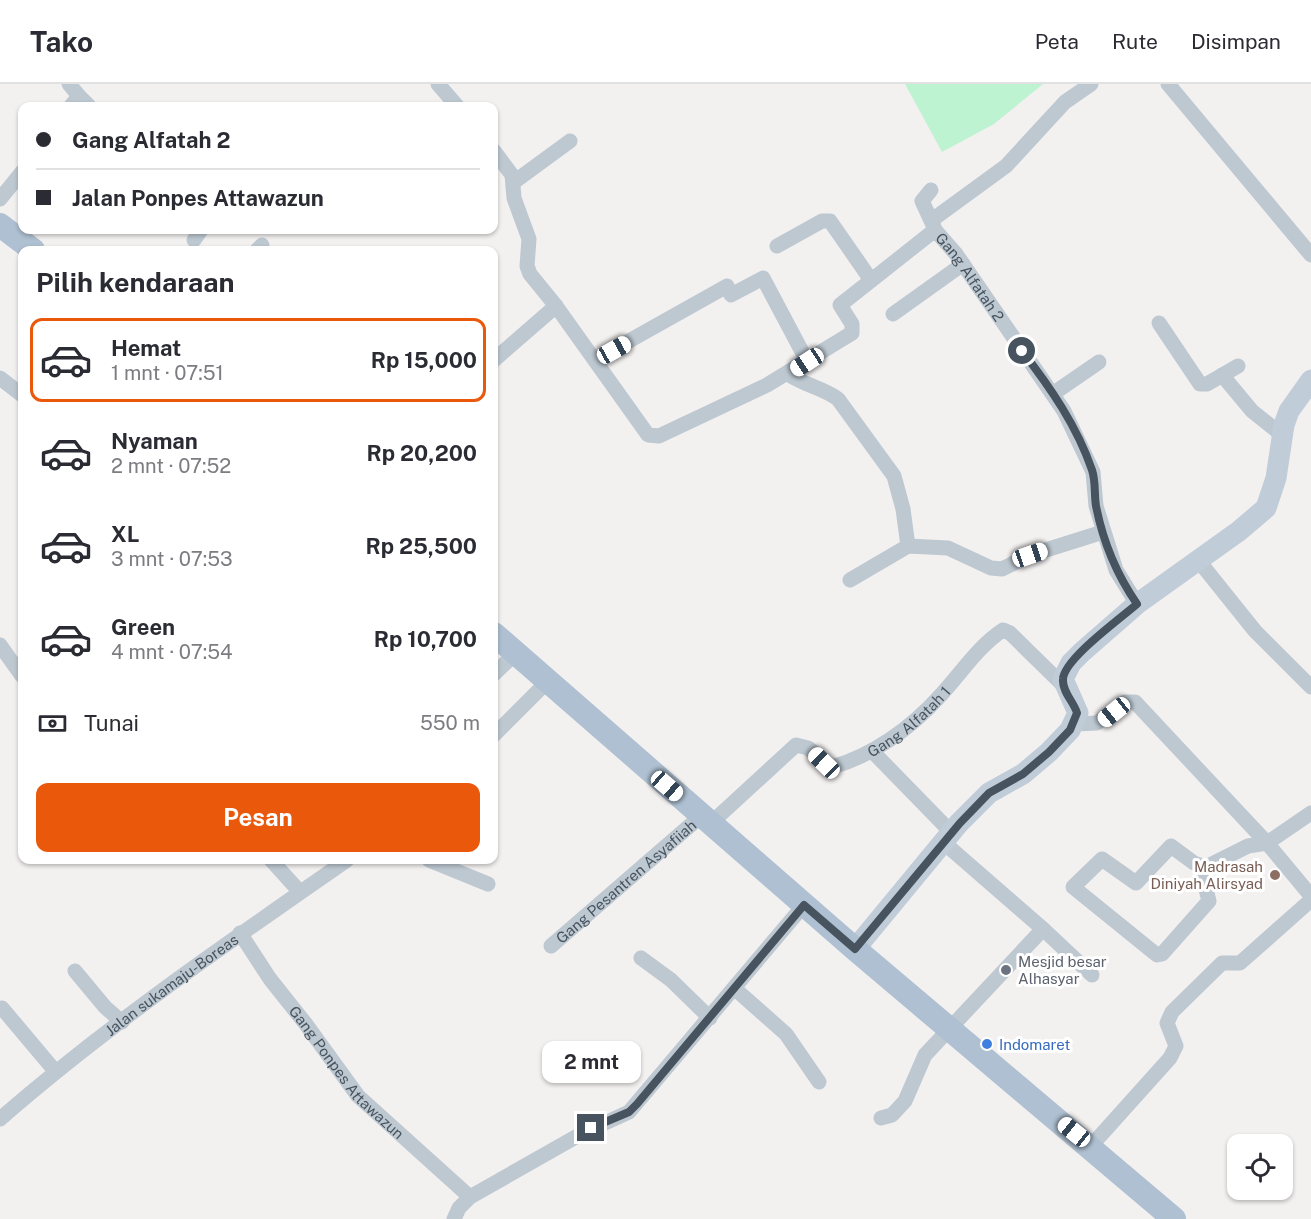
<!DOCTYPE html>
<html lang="id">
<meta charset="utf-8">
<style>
:root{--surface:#fff;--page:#f7f7f7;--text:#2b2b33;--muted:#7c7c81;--line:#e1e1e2;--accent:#ea580c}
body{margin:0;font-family:"Public Sans",sans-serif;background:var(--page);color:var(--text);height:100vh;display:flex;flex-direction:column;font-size:22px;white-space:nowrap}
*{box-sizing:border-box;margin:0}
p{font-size:20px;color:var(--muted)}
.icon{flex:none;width:33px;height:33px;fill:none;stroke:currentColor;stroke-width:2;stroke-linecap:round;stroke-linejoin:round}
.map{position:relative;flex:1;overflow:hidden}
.sheet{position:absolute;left:18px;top:162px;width:480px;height:618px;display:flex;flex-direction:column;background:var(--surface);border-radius:12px;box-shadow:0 2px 4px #0004}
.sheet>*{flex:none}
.hud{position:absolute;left:18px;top:18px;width:480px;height:132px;border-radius:12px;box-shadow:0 2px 4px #0004;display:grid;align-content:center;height:132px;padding:0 18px;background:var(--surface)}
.tools{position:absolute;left:1227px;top:1050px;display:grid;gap:12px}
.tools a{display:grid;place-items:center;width:66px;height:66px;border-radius:12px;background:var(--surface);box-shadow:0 2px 4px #0004;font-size:30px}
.end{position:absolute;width:27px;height:27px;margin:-14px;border:8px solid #475460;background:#fff;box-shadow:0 0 0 3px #fff}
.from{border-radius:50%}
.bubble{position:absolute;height:42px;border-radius:12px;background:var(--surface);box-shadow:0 2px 4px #0004;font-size:20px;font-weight:700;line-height:42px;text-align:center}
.car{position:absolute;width:18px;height:36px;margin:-18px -9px;border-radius:8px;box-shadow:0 0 4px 2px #0007;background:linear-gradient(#fff 24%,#345 0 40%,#fff 0 76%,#345 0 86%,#fff 0)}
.hud b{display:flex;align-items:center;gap:21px;height:57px;font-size:22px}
.hud b+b{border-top:2px solid var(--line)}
.hud i{width:15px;height:15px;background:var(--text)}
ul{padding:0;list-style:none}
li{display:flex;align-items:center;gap:18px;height:84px;margin:0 12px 9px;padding:0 6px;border:3px solid transparent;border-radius:12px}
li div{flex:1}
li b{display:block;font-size:22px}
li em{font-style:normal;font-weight:700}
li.active{border-color:var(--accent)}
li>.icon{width:54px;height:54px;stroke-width:1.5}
h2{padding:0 18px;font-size:27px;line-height:72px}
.pay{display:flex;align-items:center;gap:15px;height:66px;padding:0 18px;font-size:22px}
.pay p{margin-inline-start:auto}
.button{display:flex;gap:12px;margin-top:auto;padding:12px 18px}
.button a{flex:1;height:69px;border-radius:12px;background:var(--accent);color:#fff;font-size:24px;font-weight:700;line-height:69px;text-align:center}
header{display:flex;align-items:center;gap:36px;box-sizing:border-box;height:84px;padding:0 30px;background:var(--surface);border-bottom:2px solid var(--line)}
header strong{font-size:28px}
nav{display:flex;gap:33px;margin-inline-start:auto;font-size:21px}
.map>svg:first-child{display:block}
.green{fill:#bdf3d1}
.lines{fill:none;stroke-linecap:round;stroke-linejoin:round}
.street{stroke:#bdc8d1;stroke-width:15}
.secondary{stroke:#c0ccd8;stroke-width:21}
.primary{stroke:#aec0d1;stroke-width:24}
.route{stroke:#475460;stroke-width:8}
.education-dot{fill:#8d6e63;stroke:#fff;stroke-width:2}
.worship-dot{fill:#6b7280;stroke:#fff;stroke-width:2}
.shop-dot{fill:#3f7fe0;stroke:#fff;stroke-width:2}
.labels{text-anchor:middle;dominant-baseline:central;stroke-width:6;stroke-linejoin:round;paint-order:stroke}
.street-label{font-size:15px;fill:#475460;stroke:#fff}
.education-label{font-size:15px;fill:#785e54;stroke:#fff;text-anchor:end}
.worship-label{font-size:15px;fill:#5b616d;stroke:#fff;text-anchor:start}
.shop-label{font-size:15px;fill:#366cbe;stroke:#fff;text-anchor:start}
</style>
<header>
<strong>Tako</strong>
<nav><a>Peta</a><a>Rute</a><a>Disimpan</a></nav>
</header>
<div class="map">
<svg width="1311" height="1135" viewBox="0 0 1311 1135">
<rect width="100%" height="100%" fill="#f3f0f0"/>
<!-- green -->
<path class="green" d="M 905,0 L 1043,0 L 994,40 L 942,68 Z"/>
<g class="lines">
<!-- street -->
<g class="street">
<path d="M 69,0 L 79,12"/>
<path d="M 438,0 L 457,22"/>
<path d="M 1168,0 L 1311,171"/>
<path d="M 71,22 L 79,12 L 89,22"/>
<path d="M 494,67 L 512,91 L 514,114 L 529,155 L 527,182 L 530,190 L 556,222"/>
<path d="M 514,98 L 570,57"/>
<path d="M 931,106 L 922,117 L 934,143"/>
<path d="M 0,115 L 22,88"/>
<path d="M 932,136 L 1006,82 L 1065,18 L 1091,0"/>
<path d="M 194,156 L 201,146"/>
<path d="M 777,162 L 822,137 L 830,137 L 871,196"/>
<path d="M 257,166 L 262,161"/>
<path d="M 893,230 L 963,180"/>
<path d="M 1159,239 L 1200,300 L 1207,300 L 1238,282"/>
<path id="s1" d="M 494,276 L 556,222 L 648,351 L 659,352 L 767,301 L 852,249 L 852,240 L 840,221 L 935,146 L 956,170 L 1064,327 L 1093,388 L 1096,422 L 1116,486 L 1137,520"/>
<path d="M 595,276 L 727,202 L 731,211 L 763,194 L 807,277"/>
<path d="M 788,290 C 804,301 823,304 838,315 L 894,392 L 903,425 L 908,462"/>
<path d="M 1222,291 L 1252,327 L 1282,351"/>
<path d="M 0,294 L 22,311"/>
<path d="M 1054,309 L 1099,278"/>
<path d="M 1198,476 L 1255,547 L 1311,603"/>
<path d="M 850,496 L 908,462 L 948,464 L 991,484 L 1002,485 L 1030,471 L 1103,448"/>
<path d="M 0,561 L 22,592"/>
<path d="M 494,590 L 516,569"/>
<path d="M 1075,640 L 1097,639 L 1125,618 L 1135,618 L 1267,759"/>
<path d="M 494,651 L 548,597"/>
<path d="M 872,667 L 951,748"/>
<path d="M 1311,729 L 1267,759 L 1311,812"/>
<path id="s2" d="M 710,740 L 796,661 L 808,664 L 832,683 C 872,672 911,644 939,613 C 960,591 977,563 1003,546 L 1010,549 L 1064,602"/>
<path d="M 271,776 L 300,808"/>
<path d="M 429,776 L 488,800"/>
<path d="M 1200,782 L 1209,817 L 1162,870 L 1157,871 L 1073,803 L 1102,775 L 1136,799 L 1171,762 L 1194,779 L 1206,783 L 1248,762 L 1267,759"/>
<path d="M 1043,845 L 1092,891"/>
<path id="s3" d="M 240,849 L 270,895 L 305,939 L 358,1012 L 470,1113"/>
<path id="s4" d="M 551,862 L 701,732"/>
<path d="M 641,874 L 671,896 L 710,934"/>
<path d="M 75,887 L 105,923 L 122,938"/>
<path d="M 734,904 L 786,950 L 819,998"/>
<path d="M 2,924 L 55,987"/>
<path d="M 881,1034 L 892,1031 L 905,1017 L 925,971 L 1043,845 L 943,758"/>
<path id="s5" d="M 0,1035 C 109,940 229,858 347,776"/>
<path d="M 1091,1062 L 1170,974 L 1176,962 L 1167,939 L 1172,928 L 1222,879 L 1240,879 L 1311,816"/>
<path d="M 454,1135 L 459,1124 L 470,1113 L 581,1050 L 629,1028 L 804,821"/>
</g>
<!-- secondary -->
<path class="secondary" d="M 855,865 L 959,739 L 989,709 L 1023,690 L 1049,668 L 1070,646 L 1078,629 L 1063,595 L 1071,579 L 1082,568 L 1137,520 L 1239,447 L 1266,424 L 1276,394 L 1284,341 L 1289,327 L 1311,296"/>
<!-- primary -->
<g class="primary">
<path d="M 0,141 L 33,166"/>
<path d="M 494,550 L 855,865 L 1174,1135"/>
</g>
</g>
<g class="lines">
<!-- route -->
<path class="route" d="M 591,1044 L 629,1028 L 637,1020 L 804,821 L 855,865 L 960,739 L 989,709 L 1023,690 L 1049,668 L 1070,646 L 1077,629 C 1074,618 1062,608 1063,595 C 1064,575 1121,534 1137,520 C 1117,491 1103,458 1096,422 C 1094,410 1096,398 1092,386 C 1077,342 1050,303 1022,267"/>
</g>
<!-- markers -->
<circle class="education-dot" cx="1275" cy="791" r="6"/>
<circle class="worship-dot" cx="1006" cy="886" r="6"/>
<circle class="shop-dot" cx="987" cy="960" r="6"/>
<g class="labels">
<!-- street labels -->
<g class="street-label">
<text stroke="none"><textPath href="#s1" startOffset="682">Gang Alfatah 2</textPath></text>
<text stroke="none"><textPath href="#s2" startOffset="250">Gang Alfatah 1</textPath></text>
<text stroke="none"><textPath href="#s4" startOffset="99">Gang Pesantren Asyafiiah</textPath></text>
<text stroke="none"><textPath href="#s5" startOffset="218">Jalan sukamaju-Boreas</textPath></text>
<text stroke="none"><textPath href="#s3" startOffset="176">Gang Ponpes Attawazun</textPath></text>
</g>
<!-- education labels -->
<g class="education-label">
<text x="1263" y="782">Madrasah<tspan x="1263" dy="17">Diniyah Alirsyad</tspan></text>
</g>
<!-- worship labels -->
<g class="worship-label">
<text x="1018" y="877">Mesjid besar<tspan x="1018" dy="17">Alhasyar</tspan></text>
</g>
<!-- shop labels -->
<g class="shop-label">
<text x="999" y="960">Indomaret</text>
</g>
</g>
</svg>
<div class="tools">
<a><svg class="icon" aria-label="locate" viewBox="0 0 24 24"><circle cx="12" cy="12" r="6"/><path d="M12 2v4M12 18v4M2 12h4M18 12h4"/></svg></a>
</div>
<i class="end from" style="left:1022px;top:267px"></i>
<i class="end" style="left:591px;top:1044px"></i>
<div class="bubble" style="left:542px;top:957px;width:99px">2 mnt</div>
<i class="car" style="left:614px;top:266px;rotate:61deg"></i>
<i class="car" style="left:807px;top:278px;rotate:237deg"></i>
<i class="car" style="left:1030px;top:471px;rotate:71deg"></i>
<i class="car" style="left:1114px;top:628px;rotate:231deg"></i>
<i class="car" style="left:824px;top:679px;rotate:314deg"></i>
<i class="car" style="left:667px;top:702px;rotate:131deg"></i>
<i class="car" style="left:1074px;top:1048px;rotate:309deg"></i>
<div class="hud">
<b><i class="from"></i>Gang Alfatah 2</b>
<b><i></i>Jalan Ponpes Attawazun</b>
</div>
<section class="sheet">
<h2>Pilih kendaraan</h2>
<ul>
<li class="active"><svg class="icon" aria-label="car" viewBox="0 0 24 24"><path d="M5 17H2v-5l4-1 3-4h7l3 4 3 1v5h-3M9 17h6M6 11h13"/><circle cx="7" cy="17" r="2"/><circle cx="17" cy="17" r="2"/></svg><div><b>Hemat</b><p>1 mnt · 07:51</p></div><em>Rp 15,000</em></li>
<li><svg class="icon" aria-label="car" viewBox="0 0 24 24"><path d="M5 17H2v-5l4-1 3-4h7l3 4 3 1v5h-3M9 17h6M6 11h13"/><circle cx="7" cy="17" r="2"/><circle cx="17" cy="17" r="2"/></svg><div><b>Nyaman</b><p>2 mnt · 07:52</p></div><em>Rp 20,200</em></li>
<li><svg class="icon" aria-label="car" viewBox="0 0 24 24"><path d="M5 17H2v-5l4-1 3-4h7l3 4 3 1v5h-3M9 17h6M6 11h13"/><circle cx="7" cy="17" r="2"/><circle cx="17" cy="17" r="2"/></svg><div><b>XL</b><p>3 mnt · 07:53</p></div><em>Rp 25,500</em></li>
<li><svg class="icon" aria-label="car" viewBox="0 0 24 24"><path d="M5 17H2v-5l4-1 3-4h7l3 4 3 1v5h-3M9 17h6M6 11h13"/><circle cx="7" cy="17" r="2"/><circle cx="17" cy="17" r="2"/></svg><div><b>Green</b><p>4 mnt · 07:54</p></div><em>Rp 10,700</em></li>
</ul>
<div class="pay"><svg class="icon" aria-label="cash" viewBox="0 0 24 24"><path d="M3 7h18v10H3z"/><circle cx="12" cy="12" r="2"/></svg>Tunai<p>550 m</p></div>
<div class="button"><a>Pesan</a></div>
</section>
</div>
